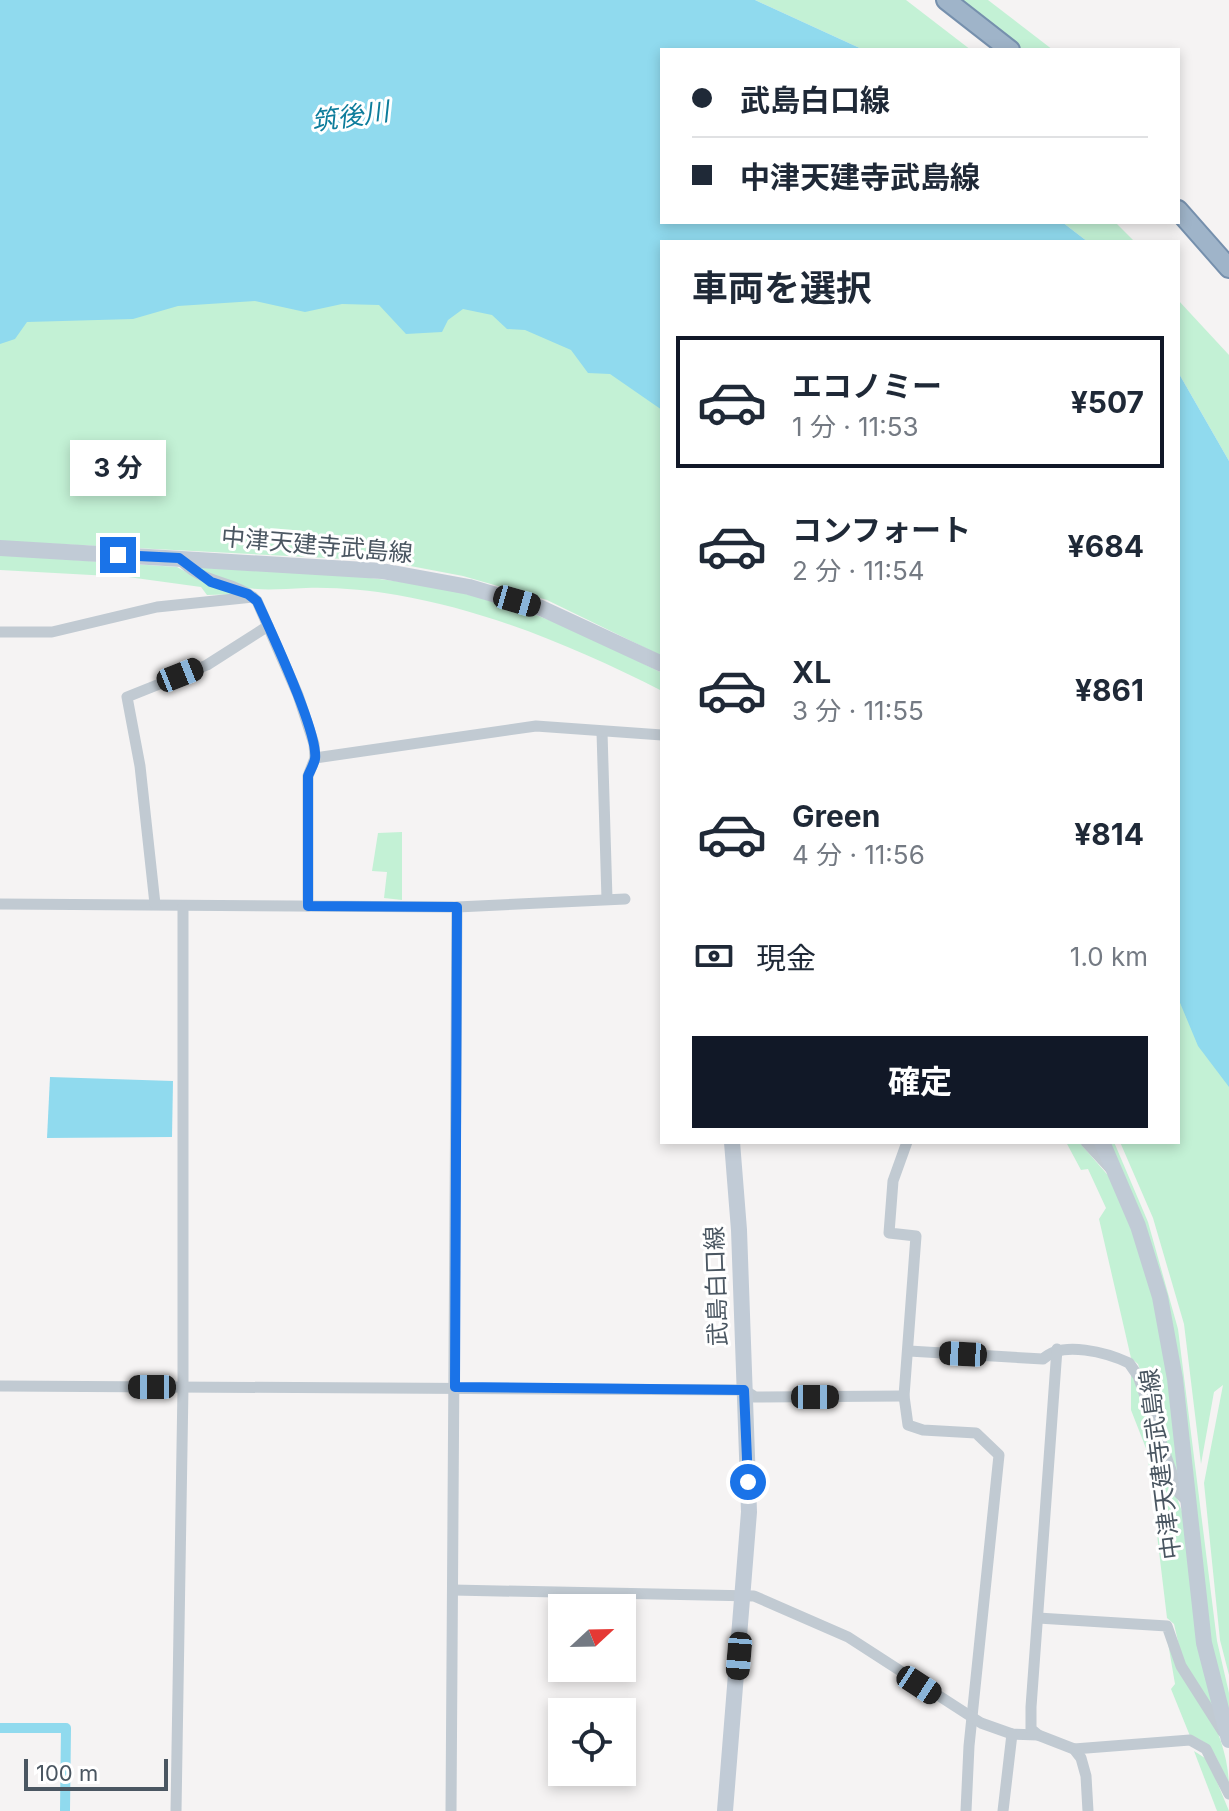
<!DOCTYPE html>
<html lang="ja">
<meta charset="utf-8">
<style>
:root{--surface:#fff;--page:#f2f2f3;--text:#1f2937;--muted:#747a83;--line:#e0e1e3;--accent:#111827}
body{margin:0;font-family:Inter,"Noto Sans JP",sans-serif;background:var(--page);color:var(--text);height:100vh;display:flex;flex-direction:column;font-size:30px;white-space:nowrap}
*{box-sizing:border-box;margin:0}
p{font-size:26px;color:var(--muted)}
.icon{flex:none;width:44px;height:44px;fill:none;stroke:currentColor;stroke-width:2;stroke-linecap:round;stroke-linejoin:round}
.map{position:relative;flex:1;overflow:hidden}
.sheet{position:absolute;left:660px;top:240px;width:520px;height:904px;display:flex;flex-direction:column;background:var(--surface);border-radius:0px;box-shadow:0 4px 12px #0003}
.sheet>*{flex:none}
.top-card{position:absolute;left:660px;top:48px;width:520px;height:176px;border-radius:0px;box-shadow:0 4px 12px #0003;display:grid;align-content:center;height:176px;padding:0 32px;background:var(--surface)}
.needle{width:52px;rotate:68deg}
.buttons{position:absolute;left:548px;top:1594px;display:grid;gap:16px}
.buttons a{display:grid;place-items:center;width:88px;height:88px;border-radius:0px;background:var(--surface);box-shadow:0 4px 12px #0003;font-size:40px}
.scale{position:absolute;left:24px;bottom:20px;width:144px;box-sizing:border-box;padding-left:8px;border:4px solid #4a5661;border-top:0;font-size:22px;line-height:28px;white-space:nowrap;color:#4a5661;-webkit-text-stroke:6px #fff;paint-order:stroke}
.end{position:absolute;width:36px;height:36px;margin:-18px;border:10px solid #1a73e8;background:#fff;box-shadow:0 0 0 4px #fff}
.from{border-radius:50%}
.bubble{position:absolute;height:56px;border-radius:0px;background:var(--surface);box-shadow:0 4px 12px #0003;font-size:26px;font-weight:700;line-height:56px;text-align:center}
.car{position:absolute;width:24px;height:48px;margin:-24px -12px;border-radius:10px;box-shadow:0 0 6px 2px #0007;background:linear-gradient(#222 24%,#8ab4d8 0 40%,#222 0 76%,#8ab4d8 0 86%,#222 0)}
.top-card b{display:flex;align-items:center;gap:28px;height:76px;font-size:30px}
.top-card b+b{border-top:2px solid var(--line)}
.top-card i{width:20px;height:20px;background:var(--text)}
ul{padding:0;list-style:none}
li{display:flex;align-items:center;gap:24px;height:132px;margin:0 16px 12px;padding:0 16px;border:4px solid transparent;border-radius:0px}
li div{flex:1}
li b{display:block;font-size:30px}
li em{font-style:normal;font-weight:700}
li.active{border-color:var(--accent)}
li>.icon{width:72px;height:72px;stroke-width:1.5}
h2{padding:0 32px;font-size:36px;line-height:96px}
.pay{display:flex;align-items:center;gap:20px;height:88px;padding:0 32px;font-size:30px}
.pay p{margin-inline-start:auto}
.primary-button{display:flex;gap:16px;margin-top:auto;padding:16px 32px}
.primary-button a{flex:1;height:92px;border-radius:0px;background:var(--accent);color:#fff;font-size:32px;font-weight:700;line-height:92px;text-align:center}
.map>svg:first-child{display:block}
.green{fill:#c3f1d5}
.water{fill:#90daee}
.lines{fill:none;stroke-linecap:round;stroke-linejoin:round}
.canal{stroke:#90daee;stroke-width:10}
.trunk-casing{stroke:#7690ad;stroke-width:22}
.minor{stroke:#c1cad2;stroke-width:11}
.secondary{stroke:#c1cbd6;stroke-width:16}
.trunk{stroke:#9fb4c9;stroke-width:18}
.route{stroke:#1a73e8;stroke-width:10}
.labels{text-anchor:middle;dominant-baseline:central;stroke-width:6;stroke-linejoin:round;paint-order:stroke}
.street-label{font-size:24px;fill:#4a5661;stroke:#fff}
.water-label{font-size:26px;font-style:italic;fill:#0c7c9b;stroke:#fff}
</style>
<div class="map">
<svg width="1229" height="1811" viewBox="0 0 1229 1811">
<rect width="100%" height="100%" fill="#f5f3f3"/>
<!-- green -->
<g class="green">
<path d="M 755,0 L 906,0 L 971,50 L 864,50 Z"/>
<path d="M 959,0 L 988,0 L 1053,50 L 1021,50 Z"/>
<path d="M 1062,222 L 1115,222 L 1135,242 L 1088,242 Z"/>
<path d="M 197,285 L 499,305 L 662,401 L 662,656 L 547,600 L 463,576 L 384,561 L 0,541 L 0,310 Z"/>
<path d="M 1178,300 L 1229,355 L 1229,461 L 1178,372 Z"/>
<path d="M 0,555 L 177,567 L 211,586 L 240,594 L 207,595 L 201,587 L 128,577 L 0,570 Z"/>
<path d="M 195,565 C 288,572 384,573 475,596 C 541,612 602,643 662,673 L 662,691 C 579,649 490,611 397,595 C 369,590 334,587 306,588 C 260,590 235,594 195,565 Z"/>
<path d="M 402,832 L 402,900 L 384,898 L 387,872 L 372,871 L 378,833 Z"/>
<path d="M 1178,969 L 1229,1085 L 1229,1675 L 1220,1640 L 1204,1483 L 1223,1385 L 1214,1392 L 1201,1464 L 1184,1324 L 1153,1218 L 1120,1142 L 1178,1142 Z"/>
<path d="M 1066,1142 L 1079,1142 L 1112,1180 L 1136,1236 L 1156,1305 L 1171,1386 L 1181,1491 L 1138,1364 L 1131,1358 L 1099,1219 L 1106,1208 L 1088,1169 L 1081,1170 Z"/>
<path d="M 1108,1142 L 1114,1142 L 1148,1222 L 1178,1329 L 1217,1641 L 1229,1693 L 1229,1716 L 1211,1644 L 1183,1388 Z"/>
<path d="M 1131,1372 L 1184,1517 L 1214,1712 L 1183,1663 L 1174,1624 L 1167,1618 L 1147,1451 L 1131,1410 Z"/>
<path d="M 1167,1637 C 1193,1684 1229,1733 1229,1788 C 1220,1767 1215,1741 1190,1736 L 1171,1689 L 1175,1684 Z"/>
<path d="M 1194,1751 L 1208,1760 L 1229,1811 L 1217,1811 Z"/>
</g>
<!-- water -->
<g class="water">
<path d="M 0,0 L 755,0 L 864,50 L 662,50 L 662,222 L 1062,222 L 1088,242 L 662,242 L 662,410 L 610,374 L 588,373 L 571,350 L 525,330 L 507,329 L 492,315 L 463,309 L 448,320 L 442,332 L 406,334 L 379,305 L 342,304 L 305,312 L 255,301 L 178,306 L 133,319 L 27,322 L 15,339 L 0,344 Z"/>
<path d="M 1178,372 L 1229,461 L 1229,1087 L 1198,1046 L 1178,998 Z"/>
<path d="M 50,1077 L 173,1081 L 172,1137 L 47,1138 Z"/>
</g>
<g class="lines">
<!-- canal -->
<path class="canal" d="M 0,1728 L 66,1728 L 65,1811"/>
<defs>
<g id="trunk">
<path d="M 946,0 L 1010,50"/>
<path d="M 1178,210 L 1229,268"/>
</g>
</defs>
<!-- trunk casing -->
<use href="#trunk" class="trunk-casing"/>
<!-- minor -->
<g class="minor">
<path d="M 180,559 C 200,584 236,580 257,601 L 298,695 L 314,744 L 315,758 L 308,776 L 308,906"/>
<path d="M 0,632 L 52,632 L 157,607 L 253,597"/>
<path d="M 602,732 L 607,899"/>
<path d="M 315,758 L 536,726 L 662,735"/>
<path d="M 0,904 L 457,907 L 625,899"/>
<path d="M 155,904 L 140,766 L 127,697 L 207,665 L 268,626"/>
<path d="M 907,1142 L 893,1181 L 889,1233 L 916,1236 L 904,1396 L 908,1425 L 923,1430 L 976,1433 L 999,1455 L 969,1746 L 966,1811"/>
<path d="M 1086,1142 L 1110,1168"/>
<path d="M 909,1351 L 1043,1359 C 1062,1340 1108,1353 1129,1363 L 1138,1376 L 1179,1493 L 1189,1503"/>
<path d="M 0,1386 L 744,1390 L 755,1397 L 904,1396"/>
<path d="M 453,1590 L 754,1596 L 848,1637 L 981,1723 L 1012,1734 L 1038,1735 L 1074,1749 L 1081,1758 L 1086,1776 L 1088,1811"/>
<path d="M 1038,1618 L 1167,1626 L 1181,1666 L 1223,1732"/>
<path d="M 1038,1735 L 1031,1729 L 1031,1707 L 1057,1349"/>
<path d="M 1074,1749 L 1190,1740 L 1206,1749 L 1229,1794"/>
<path d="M 176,1811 L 183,1387 L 183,907"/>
<path d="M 451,1811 L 457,907"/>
<path d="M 1003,1811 L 1012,1734"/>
</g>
<!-- secondary -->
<g class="secondary">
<path d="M 0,548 L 382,571 L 469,587 L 541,608 L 662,664"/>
<path d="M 1102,1142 L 1138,1226 L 1160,1297 L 1175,1379 L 1204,1643 L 1229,1740"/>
<path d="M 725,1811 L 749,1512 L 739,1230 L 732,1142"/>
</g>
<!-- trunk -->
<use href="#trunk" class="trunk"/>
</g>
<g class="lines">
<!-- route -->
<path class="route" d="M 118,555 L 179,558 L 211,582 L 248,594 L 257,601 C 270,629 319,734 315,759 C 314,764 310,771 308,776 L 308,906 L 457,907 L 455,1387 L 744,1390 L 748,1482"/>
</g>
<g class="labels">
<!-- street labels -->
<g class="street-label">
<text transform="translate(317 545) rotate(5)">中津天建寺武島線</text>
<text transform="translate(716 1286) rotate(-92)">武島白口線</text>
<text transform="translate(1160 1464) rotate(-97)">中津天建寺武島線</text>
</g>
<!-- water labels -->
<g class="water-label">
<text transform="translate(350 116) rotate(-8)">筑後川</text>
</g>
</g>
</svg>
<div class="buttons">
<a><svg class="needle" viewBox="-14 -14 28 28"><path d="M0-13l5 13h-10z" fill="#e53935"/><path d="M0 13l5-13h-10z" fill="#747a83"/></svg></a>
<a><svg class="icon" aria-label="locate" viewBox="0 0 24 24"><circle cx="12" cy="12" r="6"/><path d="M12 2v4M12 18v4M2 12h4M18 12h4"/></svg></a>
</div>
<div class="scale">100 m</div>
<i class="end from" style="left:748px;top:1482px"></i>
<i class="end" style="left:118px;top:555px"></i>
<div class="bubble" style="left:70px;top:440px;width:96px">3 分</div>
<i class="car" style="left:517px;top:601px;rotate:106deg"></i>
<i class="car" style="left:180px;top:675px;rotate:68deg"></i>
<i class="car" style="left:963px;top:1354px;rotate:273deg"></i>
<i class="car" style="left:152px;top:1387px;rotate:270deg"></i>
<i class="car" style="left:815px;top:1397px;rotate:90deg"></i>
<i class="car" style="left:739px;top:1656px;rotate:185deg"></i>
<i class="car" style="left:919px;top:1685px;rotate:123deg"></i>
<div class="top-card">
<b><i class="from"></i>武島白口線</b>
<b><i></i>中津天建寺武島線</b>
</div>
<section class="sheet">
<h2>車両を選択</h2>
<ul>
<li class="active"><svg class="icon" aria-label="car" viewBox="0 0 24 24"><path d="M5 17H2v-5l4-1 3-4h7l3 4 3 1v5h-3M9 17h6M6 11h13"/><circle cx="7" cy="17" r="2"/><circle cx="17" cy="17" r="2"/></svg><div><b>エコノミー</b><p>1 分 · 11:53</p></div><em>¥507</em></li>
<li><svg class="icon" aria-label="car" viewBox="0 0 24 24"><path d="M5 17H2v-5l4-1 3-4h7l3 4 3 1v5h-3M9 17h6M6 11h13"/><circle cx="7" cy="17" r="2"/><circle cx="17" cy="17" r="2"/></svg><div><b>コンフォート</b><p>2 分 · 11:54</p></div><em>¥684</em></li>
<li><svg class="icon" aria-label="car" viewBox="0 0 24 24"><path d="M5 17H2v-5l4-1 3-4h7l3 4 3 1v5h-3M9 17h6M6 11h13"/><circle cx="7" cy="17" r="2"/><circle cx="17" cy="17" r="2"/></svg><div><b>XL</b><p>3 分 · 11:55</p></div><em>¥861</em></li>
<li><svg class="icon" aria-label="car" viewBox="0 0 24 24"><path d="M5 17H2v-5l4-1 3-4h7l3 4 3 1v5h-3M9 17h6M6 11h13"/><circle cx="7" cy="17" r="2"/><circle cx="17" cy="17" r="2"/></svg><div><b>Green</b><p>4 分 · 11:56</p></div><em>¥814</em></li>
</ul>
<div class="pay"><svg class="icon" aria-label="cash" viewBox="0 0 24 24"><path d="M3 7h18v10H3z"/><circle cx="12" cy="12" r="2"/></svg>現金<p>1.0 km</p></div>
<div class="primary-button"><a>確定</a></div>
</section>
</div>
